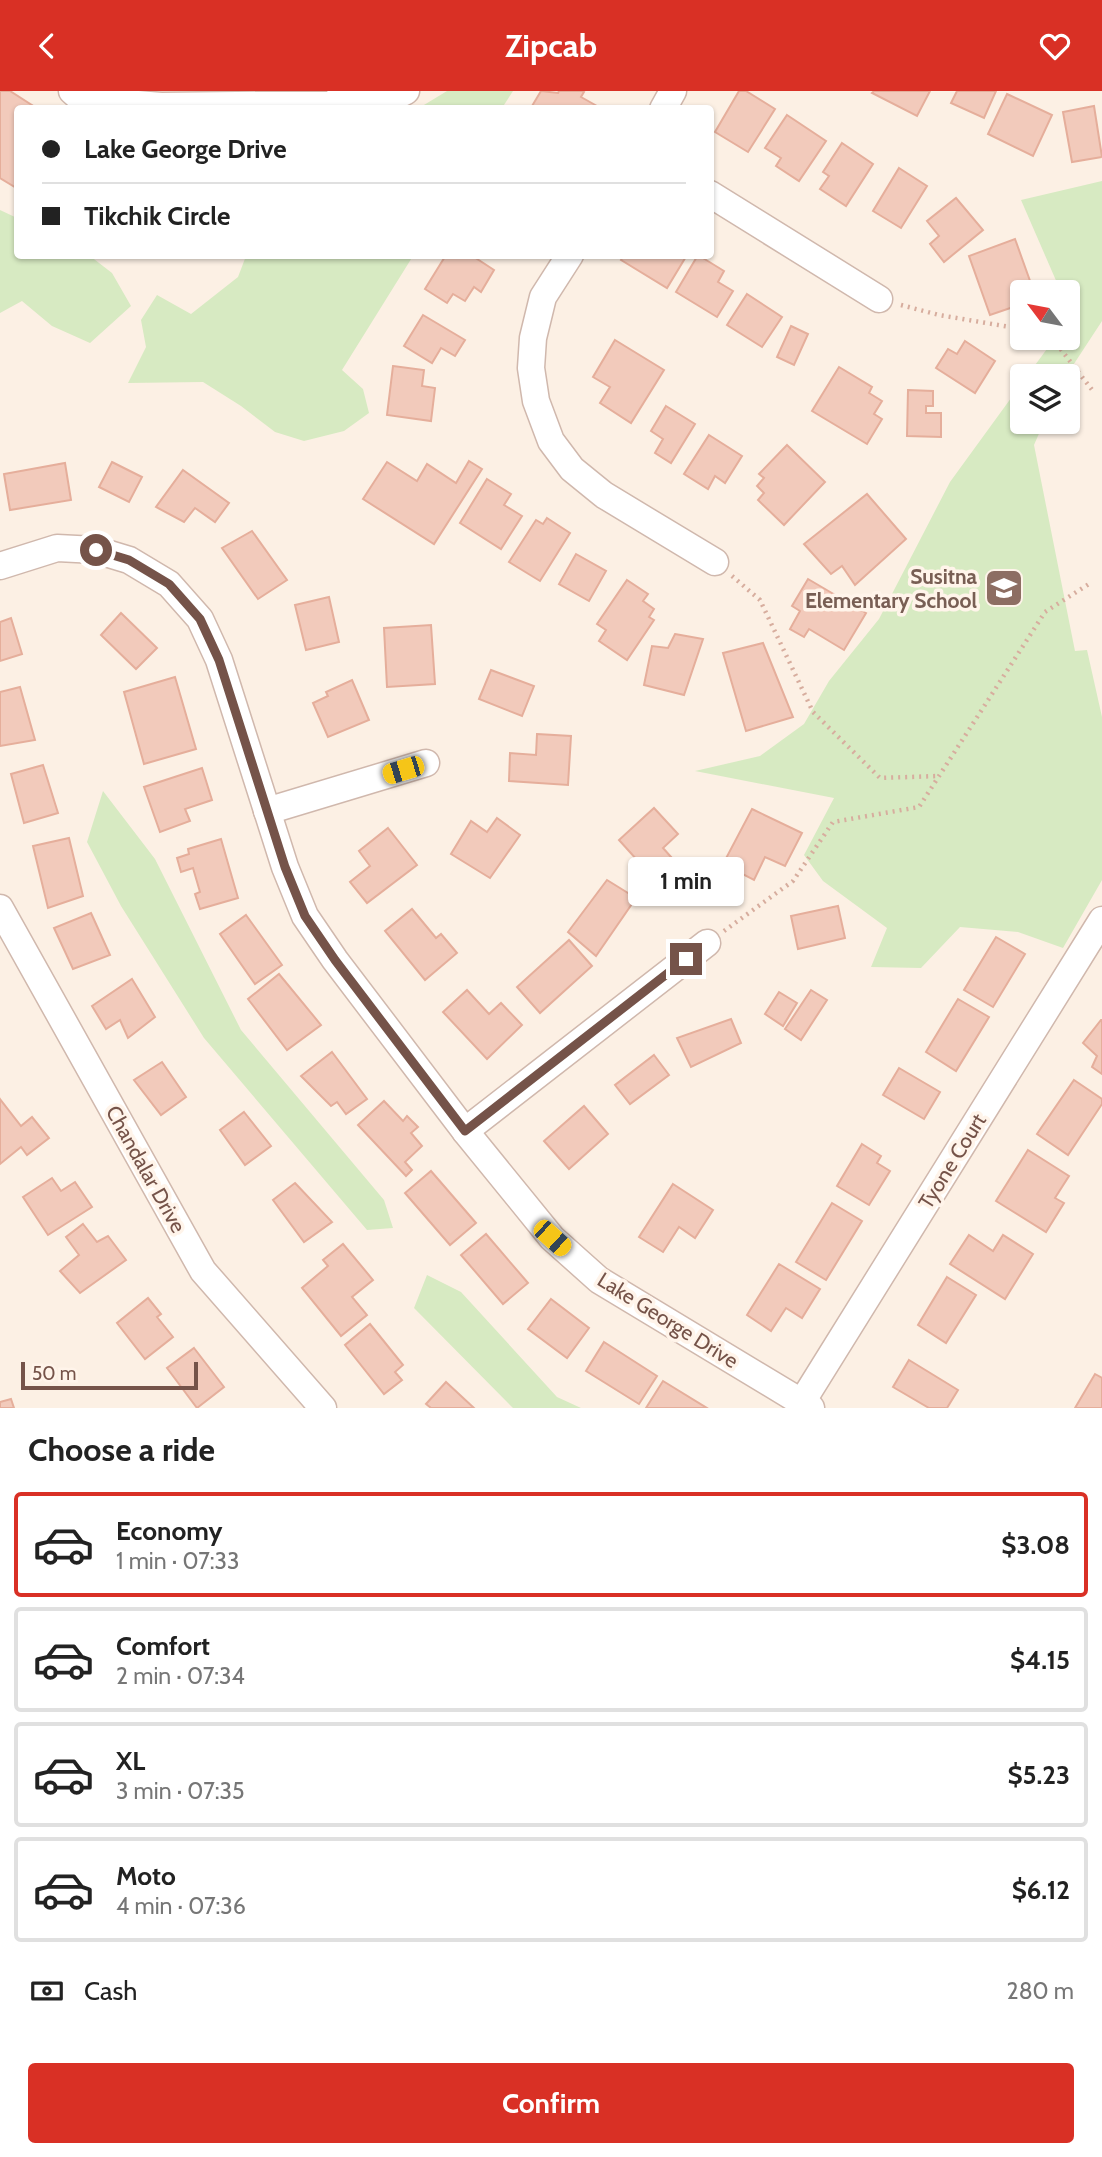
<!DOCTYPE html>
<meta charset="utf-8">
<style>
:root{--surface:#fff;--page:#f6f6f6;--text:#222;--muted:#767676;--line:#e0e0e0;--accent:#d93025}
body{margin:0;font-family:Cabin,sans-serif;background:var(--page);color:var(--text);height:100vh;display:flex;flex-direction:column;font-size:26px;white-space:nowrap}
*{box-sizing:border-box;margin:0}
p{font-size:23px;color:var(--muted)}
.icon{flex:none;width:38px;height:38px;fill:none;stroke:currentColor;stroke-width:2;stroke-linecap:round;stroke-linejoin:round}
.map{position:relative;height:1317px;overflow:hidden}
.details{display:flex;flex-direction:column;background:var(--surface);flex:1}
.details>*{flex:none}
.banner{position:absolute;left:14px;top:14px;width:700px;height:154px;border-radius:7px;box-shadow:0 2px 5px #0004;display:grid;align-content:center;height:154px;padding:0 28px;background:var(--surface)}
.needle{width:46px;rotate:302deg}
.buttons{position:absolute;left:1010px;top:189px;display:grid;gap:14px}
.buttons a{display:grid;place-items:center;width:70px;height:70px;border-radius:7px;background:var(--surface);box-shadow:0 2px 5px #0004;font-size:35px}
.scale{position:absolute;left:21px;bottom:18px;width:177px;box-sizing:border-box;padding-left:7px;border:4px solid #755349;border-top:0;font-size:19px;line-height:24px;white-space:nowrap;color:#755349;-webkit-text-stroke:5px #fff4ea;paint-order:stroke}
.end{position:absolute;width:32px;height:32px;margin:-16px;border:9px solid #755349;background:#fff;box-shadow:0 0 0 4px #fff}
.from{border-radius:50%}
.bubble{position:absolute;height:49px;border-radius:7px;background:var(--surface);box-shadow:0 2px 5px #0004;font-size:23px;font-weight:700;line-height:49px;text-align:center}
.car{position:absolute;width:21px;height:42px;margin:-21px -10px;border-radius:9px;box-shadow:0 0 5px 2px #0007;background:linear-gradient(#f5c518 24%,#345 0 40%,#f5c518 0 76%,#345 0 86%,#f5c518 0)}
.banner b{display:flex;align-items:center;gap:24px;height:66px;font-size:26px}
.banner b+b{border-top:2px solid var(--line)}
.banner i{width:18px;height:18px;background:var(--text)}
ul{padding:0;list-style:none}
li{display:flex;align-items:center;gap:21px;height:105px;margin:0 14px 10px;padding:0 14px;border:4px solid var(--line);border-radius:7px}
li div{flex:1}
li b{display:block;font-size:26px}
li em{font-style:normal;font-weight:700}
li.on{border-color:var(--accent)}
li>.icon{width:63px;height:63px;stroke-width:1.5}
h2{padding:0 28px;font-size:32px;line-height:84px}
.pay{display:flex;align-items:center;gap:18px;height:77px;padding:0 28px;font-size:26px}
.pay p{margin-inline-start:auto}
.button{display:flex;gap:14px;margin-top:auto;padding:14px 28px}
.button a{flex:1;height:80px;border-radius:7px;background:var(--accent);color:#fff;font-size:28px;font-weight:700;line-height:80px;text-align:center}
header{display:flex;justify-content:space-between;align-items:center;height:91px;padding:0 28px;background:var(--accent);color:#fff;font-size:32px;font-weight:700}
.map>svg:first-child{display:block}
.green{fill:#d7eac2}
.building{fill:#f2cabb;stroke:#e5ae9b;stroke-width:2}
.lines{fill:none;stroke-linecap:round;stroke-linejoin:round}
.minor-casing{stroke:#d0b8ad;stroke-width:29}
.path{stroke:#d7ad9e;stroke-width:4.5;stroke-dasharray:2 5;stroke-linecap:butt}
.minor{stroke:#fff;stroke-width:26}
.route{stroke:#755349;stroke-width:9}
.labels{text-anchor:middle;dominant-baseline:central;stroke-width:7;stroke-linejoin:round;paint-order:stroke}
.education-label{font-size:21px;font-weight:bold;fill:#785e54;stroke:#fff4ea;text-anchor:end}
.street-label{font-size:21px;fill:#755349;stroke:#fff4ea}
</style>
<header><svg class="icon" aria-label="back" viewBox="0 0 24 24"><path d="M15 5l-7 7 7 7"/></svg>Zipcab<svg class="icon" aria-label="heart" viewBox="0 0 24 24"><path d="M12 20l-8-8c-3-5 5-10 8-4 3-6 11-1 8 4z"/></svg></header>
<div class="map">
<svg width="1102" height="1317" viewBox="0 0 1102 1317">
<rect width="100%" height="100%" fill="#fcf0e4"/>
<!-- green -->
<g class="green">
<path d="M 447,0 L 513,0 L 502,17 L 419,17 Z"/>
<path d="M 1102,90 L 1102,230 L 1066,285 L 1027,285 L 1055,247 L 1068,247 L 1068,230 L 1070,227 L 1068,201 L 1061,201 L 1021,109 Z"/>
<path d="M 0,119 L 17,127 L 18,164 L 90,165 L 112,182 L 131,215 L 90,252 L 52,235 L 22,210 L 0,222 Z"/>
<path d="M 246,165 L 413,165 L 342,279 L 363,298 L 369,322 L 344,340 L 304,350 L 275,341 L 241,315 L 203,291 L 128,292 L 146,256 L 141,229 L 157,204 L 191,223 L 238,186 Z"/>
<path d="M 1022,292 L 1022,331 L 1044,331 L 1034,354 L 1075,560 L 1087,559 L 1102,626 L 1102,789 L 1063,857 L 1018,841 L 960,836 L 921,877 L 871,876 L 887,837 L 823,790 L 804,764 L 834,707 L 695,680 L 760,665 L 804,633 L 829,590 L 879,528 L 950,391 Z"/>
<path d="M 103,700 L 155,768 L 241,939 L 384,1109 L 393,1137 L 367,1139 L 204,947 L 121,815 L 87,751 Z"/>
<path d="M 427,1184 L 461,1201 L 557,1306 L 581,1317 L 513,1317 L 414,1217 Z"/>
</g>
<!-- building -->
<g class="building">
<path d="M 0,0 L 10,0 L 38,18 L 18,18 L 18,98 L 0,87 Z"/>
<path d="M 541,0 L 558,2 L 559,0 L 582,0 L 584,1 L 581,6 L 597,15 L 595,18 L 535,18 L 532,15 Z"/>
<path d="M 739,0 L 746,0 L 775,18 L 748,61 L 715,41 Z"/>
<path d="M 874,0 L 930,0 L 917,25 L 872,2 Z"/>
<path d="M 957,0 L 996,0 L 984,27 L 951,12 Z"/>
<path d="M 1007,3 L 1052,24 L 1033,65 L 988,43 Z"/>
<path d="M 1094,15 L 1102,66 L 1072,71 L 1063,21 Z"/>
<path d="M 787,24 L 826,50 L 799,90 L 776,75 L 781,67 L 765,57 Z"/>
<path d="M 842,52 L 873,73 L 846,115 L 820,98 L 829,85 L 823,81 Z"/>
<path d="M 899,77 L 927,95 L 901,137 L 873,120 Z"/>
<path d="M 956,107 L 983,139 L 944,171 L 930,153 L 939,145 L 927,130 Z"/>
<path d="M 1015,148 L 1034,201 L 1022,201 L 1022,213 L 990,224 L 969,165 Z"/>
<path d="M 446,164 L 471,164 L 494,179 L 481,201 L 474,196 L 465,210 L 453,203 L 447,212 L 425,198 Z"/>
<path d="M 624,164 L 687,164 L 667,197 L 621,169 Z"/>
<path d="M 698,164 L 724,180 L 718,191 L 733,200 L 717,226 L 676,201 Z"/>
<path d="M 747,203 L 782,226 L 762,256 L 727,234 Z"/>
<path d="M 423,224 L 465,249 L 455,265 L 441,257 L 432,272 L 404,255 Z"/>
<path d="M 791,235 L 808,243 L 794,274 L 777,266 Z"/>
<path d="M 615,249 L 664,279 L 631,332 L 600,312 L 610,296 L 593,286 Z"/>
<path d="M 965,250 L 995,270 L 975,302 L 936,277 L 948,258 L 957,263 Z"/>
<path d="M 393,275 L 424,279 L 422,295 L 435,297 L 431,330 L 387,324 Z"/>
<path d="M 839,276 L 872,296 L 869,302 L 882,310 L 874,323 L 882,328 L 867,353 L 812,320 Z"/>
<path d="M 908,299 L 933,300 L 933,315 L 926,315 L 926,322 L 941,322 L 941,346 L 907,345 Z"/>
<path d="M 666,315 L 695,333 L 671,372 L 655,362 L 663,348 L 651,340 Z"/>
<path d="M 709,344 L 742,365 L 725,392 L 715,385 L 708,398 L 684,383 Z"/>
<path d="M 787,354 L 825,391 L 784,434 L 758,409 L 764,402 L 757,395 L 764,387 L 759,383 Z"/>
<path d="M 469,370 L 482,378 L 434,453 L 363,408 L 387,371 L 417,390 L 427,373 L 456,392 Z"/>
<path d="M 112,371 L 142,386 L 129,411 L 99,396 Z"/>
<path d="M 65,372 L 71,409 L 10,419 L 4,383 Z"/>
<path d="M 183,379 L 229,412 L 215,431 L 195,417 L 184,431 L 156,416 Z"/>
<path d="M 487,388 L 511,403 L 504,414 L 522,425 L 501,458 L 460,432 Z"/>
<path d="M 867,403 L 906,448 L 855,494 L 842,475 L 831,483 L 804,453 Z"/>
<path d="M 547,427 L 570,442 L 540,490 L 509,471 L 536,429 L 543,433 Z"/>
<path d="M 252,440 L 287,489 L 258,508 L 222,457 Z"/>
<path d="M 576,463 L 606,480 L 589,510 L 559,493 Z"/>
<path d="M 808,488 L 866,522 L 844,559 L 809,538 L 804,546 L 790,538 L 800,520 L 792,515 Z"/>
<path d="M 627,489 L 648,503 L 643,510 L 654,518 L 649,526 L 654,529 L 627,569 L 599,550 L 606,539 L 597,533 Z"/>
<path d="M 329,506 L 339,551 L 306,559 L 295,514 Z"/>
<path d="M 121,522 L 157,557 L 136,578 L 101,544 Z"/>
<path d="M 11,527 L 22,563 L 0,570 L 0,531 Z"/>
<path d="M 431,534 L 435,593 L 387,596 L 384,537 Z"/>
<path d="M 675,543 L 703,548 L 684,604 L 644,594 L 652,555 L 668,557 Z"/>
<path d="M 763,552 L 793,626 L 746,640 L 723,562 Z"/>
<path d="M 491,579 L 534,595 L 522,625 L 479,608 Z"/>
<path d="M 175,586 L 196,658 L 144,673 L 124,601 Z"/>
<path d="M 352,589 L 369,629 L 328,646 L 313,612 L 328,605 L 326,601 Z"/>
<path d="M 20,596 L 35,649 L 0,655 L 0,601 Z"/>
<path d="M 537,643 L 571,645 L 568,694 L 509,690 L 510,662 L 536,664 Z"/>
<path d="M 43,674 L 58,722 L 24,732 L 11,683 Z"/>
<path d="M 202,677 L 212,709 L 185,718 L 190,730 L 160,741 L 144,696 Z"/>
<path d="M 654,717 L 678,743 L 663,757 L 680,776 L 652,802 L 630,778 L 638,770 L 619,749 Z"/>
<path d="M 752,718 L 802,742 L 785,775 L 765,766 L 754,789 L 723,773 Z"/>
<path d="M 497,727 L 520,744 L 490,787 L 451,763 L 471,730 L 487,741 Z"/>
<path d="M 388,737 L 417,774 L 367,812 L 350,791 L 370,775 L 359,760 Z"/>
<path d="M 69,747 L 83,805 L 48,817 L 33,755 Z"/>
<path d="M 221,748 L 238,807 L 200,818 L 195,803 L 200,801 L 193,777 L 181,781 L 177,767 L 189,763 L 188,758 Z"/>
<path d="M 607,789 L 636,807 L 596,865 L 568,841 Z"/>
<path d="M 838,815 L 845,847 L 798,858 L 791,825 Z"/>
<path d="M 412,818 L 436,847 L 441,843 L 457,862 L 425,889 L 385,840 Z"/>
<path d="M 91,822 L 110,864 L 73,878 L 54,837 Z"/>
<path d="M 246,824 L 282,874 L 255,893 L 220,843 Z"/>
<path d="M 996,846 L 1025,863 L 993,916 L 964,899 Z"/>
<path d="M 569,849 L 592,875 L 540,922 L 517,896 Z"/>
<path d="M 279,883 L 321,934 L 287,959 L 248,908 Z"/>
<path d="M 132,888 L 155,926 L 128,947 L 120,929 L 106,938 L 92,915 Z"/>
<path d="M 467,899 L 489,923 L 501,912 L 522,934 L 487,968 L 443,921 Z"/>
<path d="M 811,899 L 827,909 L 801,949 L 785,938 Z"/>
<path d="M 779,901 L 797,912 L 783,935 L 765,923 Z"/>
<path d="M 958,908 L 989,926 L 956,980 L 926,961 Z"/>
<path d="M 731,928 L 741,952 L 691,976 L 677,947 Z"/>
<path d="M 1101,929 L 1102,929 L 1102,983 L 1092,976 L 1097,965 L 1083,952 Z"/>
<path d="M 332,961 L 367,1008 L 346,1023 L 337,1011 L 331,1015 L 301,985 Z"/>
<path d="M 654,964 L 669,984 L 630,1013 L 615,994 Z"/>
<path d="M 162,971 L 186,1006 L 161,1024 L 134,989 Z"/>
<path d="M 899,977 L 940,1001 L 924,1028 L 883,1004 Z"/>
<path d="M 1074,989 L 1102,1008 L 1102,1013 L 1068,1064 L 1037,1043 Z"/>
<path d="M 0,1008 L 21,1035 L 32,1026 L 49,1047 L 27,1064 L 21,1056 L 0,1073 Z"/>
<path d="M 384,1010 L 403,1030 L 407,1025 L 418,1036 L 411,1042 L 422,1055 L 405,1071 L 412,1079 L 406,1085 L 358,1034 Z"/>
<path d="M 584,1015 L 608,1043 L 569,1078 L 544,1050 Z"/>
<path d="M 244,1021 L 271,1055 L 245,1074 L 220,1039 Z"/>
<path d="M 862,1053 L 881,1065 L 877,1072 L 890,1080 L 869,1114 L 837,1095 Z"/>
<path d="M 1028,1059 L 1069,1085 L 1055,1107 L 1064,1112 L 1046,1141 L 996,1110 Z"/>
<path d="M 431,1080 L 476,1132 L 450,1154 L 405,1102 Z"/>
<path d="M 52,1087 L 61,1100 L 75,1091 L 92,1116 L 48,1144 L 23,1106 Z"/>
<path d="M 295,1092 L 332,1131 L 304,1151 L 273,1109 Z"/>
<path d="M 673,1093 L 713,1119 L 695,1147 L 679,1136 L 663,1161 L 639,1146 Z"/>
<path d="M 832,1112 L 862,1130 L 826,1189 L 796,1171 Z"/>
<path d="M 83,1133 L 97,1151 L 108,1145 L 126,1169 L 80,1202 L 60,1180 L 79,1164 L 66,1146 Z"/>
<path d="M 486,1143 L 528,1192 L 503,1213 L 461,1164 Z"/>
<path d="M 969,1144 L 993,1160 L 1003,1144 L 1033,1163 L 1005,1208 L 950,1173 Z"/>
<path d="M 343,1153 L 373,1189 L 352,1206 L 367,1224 L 341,1245 L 302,1197 L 328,1175 L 323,1169 Z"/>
<path d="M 779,1173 L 820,1198 L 802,1227 L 786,1217 L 771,1240 L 747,1224 Z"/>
<path d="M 947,1186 L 976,1204 L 946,1252 L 918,1234 Z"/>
<path d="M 148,1207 L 161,1223 L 157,1226 L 173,1246 L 145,1268 L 117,1232 Z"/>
<path d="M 551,1208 L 589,1237 L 567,1267 L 528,1238 Z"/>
<path d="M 370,1233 L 403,1274 L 395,1281 L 402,1289 L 384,1303 L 345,1254 Z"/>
<path d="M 604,1251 L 657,1285 L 639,1313 L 586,1280 Z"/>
<path d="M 194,1257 L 224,1296 L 197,1317 L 167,1277 Z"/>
<path d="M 909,1269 L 958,1299 L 947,1317 L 929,1317 L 893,1296 Z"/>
<path d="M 1095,1283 L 1102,1287 L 1102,1317 L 1075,1317 Z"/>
<path d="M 663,1290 L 707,1317 L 646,1317 Z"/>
<path d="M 446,1291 L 474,1317 L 431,1317 L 426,1313 Z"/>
<path d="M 11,1308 L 14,1317 L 0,1317 L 0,1311 Z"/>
</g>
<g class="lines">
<defs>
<g id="minor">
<path d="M 72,0 L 81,8 L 161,15 L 328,13 L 386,10 L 406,0"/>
<path d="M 663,18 L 673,0"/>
<path d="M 710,103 L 879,208"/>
<path d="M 570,164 L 543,206 L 533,247 L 531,277 L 536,310 L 551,350 L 572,378 L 604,404 L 715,471"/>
<path d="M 0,475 L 57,457 L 96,459 L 129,469 L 169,493 L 200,528 L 219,569 L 285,776 L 305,825 L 335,869 L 465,1040 L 552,1147 L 599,1189 L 811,1317"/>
<path d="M 267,720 L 426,672"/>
<path d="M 0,817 L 203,1180 L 323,1317"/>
<path d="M 465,1040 L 707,852"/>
<path d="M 802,1311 L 1102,829"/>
</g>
</defs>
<!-- minor casing -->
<use href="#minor" class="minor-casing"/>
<!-- path -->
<g class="path">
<path d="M 901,214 L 939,224 L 1022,238"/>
<path d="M 1052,247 L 1093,300"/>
<path d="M 732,485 L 760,509 L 813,621 L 880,687 L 938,685"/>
<path d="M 724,840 L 793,790 L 833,731 L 919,716 L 1045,521 L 1092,491"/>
</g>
<!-- minor -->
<use href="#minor" class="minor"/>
</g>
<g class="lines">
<!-- route -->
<path class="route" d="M 96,459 L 129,469 L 169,493 L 200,528 L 219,569 L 285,776 L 305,825 L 335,869 L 465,1040 L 686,868"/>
</g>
<!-- icons -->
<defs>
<symbol id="school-square" viewBox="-11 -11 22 22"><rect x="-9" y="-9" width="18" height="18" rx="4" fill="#8d6e63" stroke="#fff4ea"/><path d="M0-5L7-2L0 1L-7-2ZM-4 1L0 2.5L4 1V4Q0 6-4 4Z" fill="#fff"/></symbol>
</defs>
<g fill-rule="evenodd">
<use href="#school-square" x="982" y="475" width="44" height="44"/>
</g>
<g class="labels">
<!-- education labels -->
<g class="education-label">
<text x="977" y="485">Susitna<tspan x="977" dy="24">Elementary School</tspan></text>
</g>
<!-- street labels -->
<g class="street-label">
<text transform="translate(952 1070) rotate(-58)">Tyone Court</text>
<text transform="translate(146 1078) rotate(61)">Chandalar Drive</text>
<text transform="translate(668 1229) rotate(32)">Lake George Drive</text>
</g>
</g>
</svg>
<div class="buttons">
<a><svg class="needle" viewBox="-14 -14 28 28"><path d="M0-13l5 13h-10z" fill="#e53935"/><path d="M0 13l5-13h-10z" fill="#767676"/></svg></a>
<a><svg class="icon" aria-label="layers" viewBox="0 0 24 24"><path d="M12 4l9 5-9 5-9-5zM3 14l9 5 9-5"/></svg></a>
</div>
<div class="scale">50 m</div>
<i class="end from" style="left:96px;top:459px"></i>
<i class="end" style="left:686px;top:868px"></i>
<div class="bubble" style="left:628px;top:766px;width:116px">1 min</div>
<i class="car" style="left:403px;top:679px;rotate:253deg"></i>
<i class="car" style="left:552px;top:1147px;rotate:132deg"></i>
<div class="banner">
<b><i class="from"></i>Lake George Drive</b>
<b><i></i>Tikchik Circle</b>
</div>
</div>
<section class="details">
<h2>Choose a ride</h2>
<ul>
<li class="on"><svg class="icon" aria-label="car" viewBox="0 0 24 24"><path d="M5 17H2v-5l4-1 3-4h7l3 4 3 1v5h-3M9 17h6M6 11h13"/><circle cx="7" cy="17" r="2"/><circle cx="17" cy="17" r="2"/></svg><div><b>Economy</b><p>1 min · 07:33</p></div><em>$3.08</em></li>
<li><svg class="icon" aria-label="car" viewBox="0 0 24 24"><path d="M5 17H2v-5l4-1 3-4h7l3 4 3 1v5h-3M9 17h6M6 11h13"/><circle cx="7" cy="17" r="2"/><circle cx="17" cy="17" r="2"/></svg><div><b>Comfort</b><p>2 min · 07:34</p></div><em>$4.15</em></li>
<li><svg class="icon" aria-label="car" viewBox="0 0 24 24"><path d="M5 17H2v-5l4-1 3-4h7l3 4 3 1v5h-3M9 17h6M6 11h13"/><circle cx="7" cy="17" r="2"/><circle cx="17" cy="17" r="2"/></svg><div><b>XL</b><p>3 min · 07:35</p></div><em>$5.23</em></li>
<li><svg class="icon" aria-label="car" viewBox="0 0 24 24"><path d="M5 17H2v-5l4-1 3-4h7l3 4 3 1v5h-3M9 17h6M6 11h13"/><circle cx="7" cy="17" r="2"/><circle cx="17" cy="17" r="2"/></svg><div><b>Moto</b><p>4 min · 07:36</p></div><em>$6.12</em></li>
</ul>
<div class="pay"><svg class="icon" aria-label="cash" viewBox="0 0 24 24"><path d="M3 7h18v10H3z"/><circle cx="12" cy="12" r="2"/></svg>Cash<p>280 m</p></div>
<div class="button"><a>Confirm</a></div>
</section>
